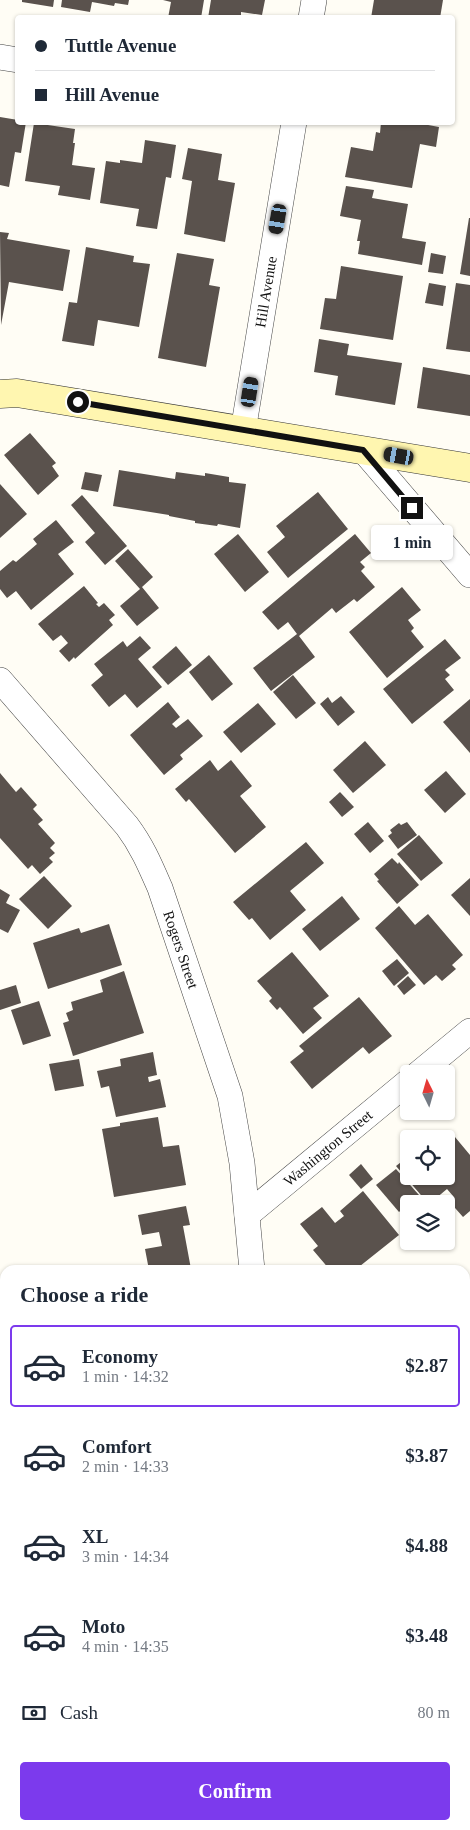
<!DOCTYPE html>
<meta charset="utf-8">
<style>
:root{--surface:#fff;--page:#f2f2f3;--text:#1f2937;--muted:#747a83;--line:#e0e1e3;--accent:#7c3aed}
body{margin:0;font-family:"Times New Roman",serif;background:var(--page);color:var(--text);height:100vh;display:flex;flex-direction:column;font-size:19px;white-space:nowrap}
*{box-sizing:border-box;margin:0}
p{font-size:16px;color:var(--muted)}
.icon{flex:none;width:28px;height:28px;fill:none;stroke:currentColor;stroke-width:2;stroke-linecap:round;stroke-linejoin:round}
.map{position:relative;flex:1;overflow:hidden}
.sheet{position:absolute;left:0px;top:1265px;width:470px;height:565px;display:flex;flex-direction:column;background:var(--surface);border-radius:15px 15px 0 0;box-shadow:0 1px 4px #0004}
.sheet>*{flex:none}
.banner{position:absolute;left:15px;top:15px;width:440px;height:110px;border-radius:5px;box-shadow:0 1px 4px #0004;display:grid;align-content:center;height:110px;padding:0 20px;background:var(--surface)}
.needle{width:32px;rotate:355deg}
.controls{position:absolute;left:400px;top:1065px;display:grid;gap:10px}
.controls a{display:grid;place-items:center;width:55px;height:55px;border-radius:5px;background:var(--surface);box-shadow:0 1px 4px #0004;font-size:25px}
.end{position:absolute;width:22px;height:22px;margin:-11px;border:6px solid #111;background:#fff;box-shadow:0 0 0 2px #fff}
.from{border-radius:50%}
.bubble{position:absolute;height:35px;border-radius:5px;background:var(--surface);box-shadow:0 1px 4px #0004;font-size:16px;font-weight:700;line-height:35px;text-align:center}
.car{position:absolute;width:15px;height:30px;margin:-15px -8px;border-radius:6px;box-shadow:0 0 4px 1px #0007;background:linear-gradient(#222 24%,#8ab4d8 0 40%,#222 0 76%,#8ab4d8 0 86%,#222 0)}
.banner b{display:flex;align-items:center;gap:18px;height:48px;font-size:19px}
.banner b+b{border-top:1px solid var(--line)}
.banner i{width:12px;height:12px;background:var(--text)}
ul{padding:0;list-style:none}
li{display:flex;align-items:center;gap:15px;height:82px;margin:0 10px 8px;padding:0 10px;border:2px solid transparent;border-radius:5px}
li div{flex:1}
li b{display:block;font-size:19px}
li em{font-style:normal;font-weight:700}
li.active{border-color:var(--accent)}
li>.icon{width:45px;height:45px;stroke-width:1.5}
h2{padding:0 20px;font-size:22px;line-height:60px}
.pay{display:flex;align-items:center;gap:12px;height:55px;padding:0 20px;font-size:19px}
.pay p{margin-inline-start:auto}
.primary-button{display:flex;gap:10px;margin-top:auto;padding:10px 20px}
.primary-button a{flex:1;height:58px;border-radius:5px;background:var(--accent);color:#fff;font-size:20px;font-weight:700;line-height:58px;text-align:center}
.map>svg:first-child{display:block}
.building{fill:#5a524d}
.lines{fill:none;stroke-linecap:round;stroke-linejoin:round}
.street-casing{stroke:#444;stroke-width:26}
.secondary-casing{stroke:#333;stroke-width:29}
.street{stroke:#fff;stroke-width:25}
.secondary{stroke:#fff6b0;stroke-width:28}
.route{stroke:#111;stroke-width:6}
.labels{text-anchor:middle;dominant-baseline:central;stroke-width:5;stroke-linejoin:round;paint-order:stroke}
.street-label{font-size:15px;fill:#111;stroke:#fff}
</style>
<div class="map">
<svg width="470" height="1830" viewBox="0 0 470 1830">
<rect width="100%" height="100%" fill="#fffdf5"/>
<!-- building -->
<g class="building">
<path d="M 22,0 L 54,0 L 53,7 L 22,2 Z"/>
<path d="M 62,0 L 129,0 L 128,5 L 115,3 L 114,6 L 92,2 L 90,12 L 61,7 Z"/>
<path d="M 163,0 L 204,0 L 201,18 L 168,18 L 171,2 Z"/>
<path d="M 211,0 L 265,0 L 262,15 L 241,12 L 241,18 L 208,18 Z"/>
<path d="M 374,0 L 443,0 L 440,18 L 371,18 Z"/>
<path d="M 0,117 L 18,120 L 18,122 L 26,122 L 21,153 L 15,152 L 9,187 L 0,185 Z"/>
<path d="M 381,122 L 412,122 L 439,127 L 436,147 L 420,144 L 412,188 L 345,177 L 351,147 L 373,151 L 376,132 L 380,133 Z"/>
<path d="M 34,123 L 75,129 L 73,143 L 75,143 L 72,165 L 95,168 L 90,200 L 58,195 L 60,186 L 25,181 Z"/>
<path d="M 145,140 L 176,145 L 171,178 L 166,177 L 157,229 L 136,226 L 139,209 L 100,203 L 106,161 L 120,163 L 120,160 L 142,163 Z"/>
<path d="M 188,148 L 222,154 L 218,180 L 235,183 L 225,242 L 184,234 L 192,181 L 182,179 Z"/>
<path d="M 346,186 L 374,190 L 372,198 L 408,204 L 402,238 L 426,242 L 422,265 L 358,254 L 360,241 L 357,241 L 361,220 L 340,216 Z"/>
<path d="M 469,218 L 470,218 L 470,276 L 460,274 Z"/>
<path d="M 0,232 L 9,233 L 7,239 L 70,250 L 63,291 L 9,282 L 1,325 Z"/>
<path d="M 86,247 L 134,256 L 133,262 L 150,264 L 139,327 L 98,320 L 94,346 L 62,341 L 69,302 L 77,303 Z"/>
<path d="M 177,253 L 214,259 L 209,285 L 220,287 L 206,367 L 158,358 Z"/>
<path d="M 431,253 L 446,256 L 443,274 L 428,272 Z"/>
<path d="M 341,266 L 403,276 L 393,340 L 320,329 L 325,298 L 336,299 Z"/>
<path d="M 429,283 L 446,286 L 443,306 L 425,303 Z"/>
<path d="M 456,283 L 470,285 L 470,352 L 446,349 Z"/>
<path d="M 319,339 L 349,344 L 347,355 L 402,363 L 395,405 L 335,395 L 338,376 L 314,372 Z"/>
<path d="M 423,367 L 470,375 L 470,416 L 417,408 Z"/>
<path d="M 30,433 L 56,463 L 52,466 L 59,476 L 38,495 L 4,455 Z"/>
<path d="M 119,470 L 175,479 L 176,472 L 205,476 L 205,473 L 229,477 L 229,482 L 246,484 L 240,528 L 218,524 L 217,526 L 195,523 L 195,521 L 169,516 L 169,515 L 113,506 Z"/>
<path d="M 85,472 L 102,475 L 98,492 L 81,489 Z"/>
<path d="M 0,484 L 27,514 L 0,538 Z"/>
<path d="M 318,492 L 348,529 L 288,578 L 267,552 L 285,537 L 276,526 Z"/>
<path d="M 82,495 L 127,546 L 105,565 L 85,542 L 95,533 L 71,505 Z"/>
<path d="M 56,520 L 74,542 L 58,554 L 74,574 L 31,610 L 16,591 L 7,598 L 0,589 L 0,571 L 13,560 L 16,562 L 37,544 L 33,539 Z"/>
<path d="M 238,534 L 269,572 L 245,592 L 214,554 Z"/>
<path d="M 355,534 L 371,553 L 360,562 L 365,567 L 361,571 L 375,587 L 357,602 L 354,599 L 336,613 L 332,608 L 299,636 L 315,657 L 271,691 L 253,668 L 297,634 L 288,622 L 278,630 L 262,612 Z"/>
<path d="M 128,549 L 153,577 L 142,587 L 159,608 L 137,626 L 120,606 L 140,589 L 115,561 Z"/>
<path d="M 84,586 L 98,603 L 96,604 L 99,607 L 104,603 L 115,615 L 109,620 L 113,625 L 75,659 L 74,657 L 69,662 L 59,651 L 68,643 L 61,635 L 53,641 L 38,624 Z"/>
<path d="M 402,587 L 421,610 L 408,620 L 414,628 L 411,631 L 424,647 L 387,678 L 349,632 Z"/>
<path d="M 140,636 L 151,648 L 138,659 L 162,687 L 137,708 L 125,694 L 109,707 L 91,685 L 103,675 L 94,664 L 123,641 L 127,647 Z"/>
<path d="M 445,639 L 461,658 L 445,670 L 450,675 L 445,679 L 454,690 L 412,724 L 383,689 Z"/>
<path d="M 176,646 L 192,665 L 168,685 L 152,667 Z"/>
<path d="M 209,655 L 233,684 L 212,701 L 189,672 Z"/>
<path d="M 293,675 L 316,703 L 296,719 L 273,692 Z"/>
<path d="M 341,696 L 355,712 L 338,726 L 320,704 L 328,697 L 332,703 Z"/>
<path d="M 470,699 L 470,753 L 443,722 Z"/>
<path d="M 168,702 L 180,717 L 172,724 L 176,728 L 188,719 L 203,736 L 180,755 L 183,759 L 164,775 L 130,735 Z"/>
<path d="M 258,703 L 276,724 L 241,753 L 223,732 Z"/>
<path d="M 365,741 L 386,765 L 353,793 L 333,770 Z"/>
<path d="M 210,760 L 218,771 L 231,760 L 252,786 L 240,796 L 266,827 L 235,853 L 189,799 L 186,802 L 175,789 Z"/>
<path d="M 446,771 L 466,794 L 445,813 L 424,790 Z"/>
<path d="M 0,773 L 16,792 L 21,787 L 37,805 L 33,809 L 43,820 L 38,824 L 55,843 L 50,848 L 55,853 L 49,858 L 53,862 L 40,874 L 32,865 L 28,869 L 0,838 Z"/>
<path d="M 340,792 L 354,807 L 342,817 L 329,802 Z"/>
<path d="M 368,822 L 384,841 L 370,853 L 354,834 Z"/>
<path d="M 407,822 L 417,835 L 398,849 L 388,836 L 392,833 L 390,830 L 399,823 L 401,825 Z"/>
<path d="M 419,835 L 443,863 L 421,881 L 397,854 Z"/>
<path d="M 306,842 L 324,863 L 290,891 L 306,910 L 270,940 L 252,918 L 249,920 L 233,902 Z"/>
<path d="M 392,858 L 398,864 L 399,862 L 419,885 L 397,904 L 377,881 L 379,880 L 374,874 Z"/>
<path d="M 44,876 L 72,906 L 48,929 L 19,899 Z"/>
<path d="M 470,878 L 470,916 L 451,895 Z"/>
<path d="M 0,889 L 10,895 L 6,903 L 20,910 L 8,933 L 0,929 Z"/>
<path d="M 342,896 L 360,919 L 320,951 L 302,929 Z"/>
<path d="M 399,906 L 415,925 L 428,914 L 463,955 L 452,965 L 456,969 L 442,981 L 436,975 L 424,985 L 375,928 Z"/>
<path d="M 109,924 L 122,965 L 48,989 L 33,943 L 79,928 L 81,933 Z"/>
<path d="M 292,952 L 329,996 L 313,1008 L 322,1018 L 303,1034 L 280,1007 L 277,1010 L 269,1001 L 272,998 L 257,981 Z"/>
<path d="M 397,959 L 409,973 L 394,986 L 382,971 Z"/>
<path d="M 124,971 L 144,1033 L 73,1056 L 63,1023 L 69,1021 L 66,1013 L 73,1010 L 71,1002 L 103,992 L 100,980 Z"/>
<path d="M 408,976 L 416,985 L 404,995 L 397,986 Z"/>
<path d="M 16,985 L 21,1003 L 0,1010 L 0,990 Z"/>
<path d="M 359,997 L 392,1036 L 369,1054 L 363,1047 L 312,1089 L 290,1062 L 304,1051 L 299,1046 Z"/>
<path d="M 39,1001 L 51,1036 L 23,1045 L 11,1010 Z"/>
<path d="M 153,1052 L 157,1075 L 148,1077 L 149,1082 L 160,1079 L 166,1107 L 116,1117 L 109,1086 L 101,1088 L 97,1071 L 121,1066 L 120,1059 Z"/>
<path d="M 79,1059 L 84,1086 L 55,1091 L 49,1064 Z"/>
<path d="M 158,1117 L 163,1147 L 179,1145 L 186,1185 L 114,1197 L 102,1129 L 120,1126 L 120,1123 Z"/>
<path d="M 450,1131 L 470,1155 L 470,1211 L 463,1217 L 448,1200 L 453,1196 L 447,1189 L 435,1199 L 433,1196 L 426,1201 L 396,1166 L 409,1156 L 409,1176 L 446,1176 L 446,1139 L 441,1139 Z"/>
<path d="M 361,1164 L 373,1179 L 361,1189 L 349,1175 Z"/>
<path d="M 396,1169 L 419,1195 L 399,1212 L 376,1185 Z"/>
<path d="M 363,1191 L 399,1235 L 355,1270 L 339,1269 L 330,1270 L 313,1250 L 318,1246 L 300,1224 L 322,1207 L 335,1223 L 344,1216 L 340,1211 Z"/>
<path d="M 186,1206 L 190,1225 L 183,1226 L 191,1269 L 149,1270 L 145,1249 L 162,1246 L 159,1232 L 142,1235 L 138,1215 Z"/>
<path d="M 465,1373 L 470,1379 L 470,1435 L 465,1429 Z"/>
<path d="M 470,1584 L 470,1637 L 468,1635 L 465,1637 L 465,1589 Z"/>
<path d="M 5,1658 L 5,1737 L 0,1742 L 0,1662 Z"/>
<path d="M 470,1684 L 470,1710 L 465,1704 L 465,1688 Z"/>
<path d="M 67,1825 L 147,1825 L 141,1830 L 72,1830 Z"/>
<path d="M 152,1825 L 174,1825 L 178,1830 L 146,1830 Z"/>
<path d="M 396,1825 L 455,1825 L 459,1830 L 390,1830 Z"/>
</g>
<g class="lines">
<defs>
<g id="street">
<path d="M 311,18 L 314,0"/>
<path d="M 0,57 L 18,60"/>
<path id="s1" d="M 243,431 L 294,122"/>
<path d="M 363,450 L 470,575"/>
<path id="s2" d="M 0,680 L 127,826 C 142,846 150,865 160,888 L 230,1096 L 242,1163 L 252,1270"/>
<path d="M 418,1074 L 470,1031"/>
<path id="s3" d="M 247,1215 L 409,1081"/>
<path d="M 465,1511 L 470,1507"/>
<path d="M 0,1549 L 5,1552"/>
<path d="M 265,1825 L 270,1830"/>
</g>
<path id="secondary" d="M 0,394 L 17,393 L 470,468"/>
</defs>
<!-- street casing -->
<use href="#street" class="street-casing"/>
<!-- secondary casing -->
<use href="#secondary" class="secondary-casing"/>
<!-- street -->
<use href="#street" class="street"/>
<!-- secondary -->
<use href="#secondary" class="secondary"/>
</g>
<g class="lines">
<!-- route -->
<path class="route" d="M 78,402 L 363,450 L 412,508"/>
</g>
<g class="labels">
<!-- street labels -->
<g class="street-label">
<text stroke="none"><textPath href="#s1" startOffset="141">Hill Avenue</textPath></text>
<text stroke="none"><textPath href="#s2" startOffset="329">Rogers Street</textPath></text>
<text stroke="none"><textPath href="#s3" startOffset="105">Washington Street</textPath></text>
</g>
</g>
</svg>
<div class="controls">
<a><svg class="needle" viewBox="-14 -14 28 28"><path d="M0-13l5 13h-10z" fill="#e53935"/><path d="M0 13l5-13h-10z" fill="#747a83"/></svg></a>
<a><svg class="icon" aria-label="locate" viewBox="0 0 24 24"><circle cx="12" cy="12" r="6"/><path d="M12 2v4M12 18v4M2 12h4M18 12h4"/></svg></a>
<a><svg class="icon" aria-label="layers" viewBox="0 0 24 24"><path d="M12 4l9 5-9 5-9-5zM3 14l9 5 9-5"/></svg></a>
</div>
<i class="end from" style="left:78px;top:402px"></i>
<i class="end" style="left:412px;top:508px"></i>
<div class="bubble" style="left:371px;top:525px;width:82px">1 min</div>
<i class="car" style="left:278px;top:219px;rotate:190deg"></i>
<i class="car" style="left:250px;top:392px;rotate:9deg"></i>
<i class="car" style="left:399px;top:456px;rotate:280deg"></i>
<div class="banner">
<b><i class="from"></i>Tuttle Avenue</b>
<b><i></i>Hill Avenue</b>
</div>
<section class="sheet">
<h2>Choose a ride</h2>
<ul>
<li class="active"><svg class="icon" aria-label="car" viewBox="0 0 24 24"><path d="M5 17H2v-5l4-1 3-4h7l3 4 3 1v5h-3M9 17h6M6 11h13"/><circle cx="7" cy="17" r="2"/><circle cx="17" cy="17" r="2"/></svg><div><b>Economy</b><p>1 min · 14:32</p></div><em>$2.87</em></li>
<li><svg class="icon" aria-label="car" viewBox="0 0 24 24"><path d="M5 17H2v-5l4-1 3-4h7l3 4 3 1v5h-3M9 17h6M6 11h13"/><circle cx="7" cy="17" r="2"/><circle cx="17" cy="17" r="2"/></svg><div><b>Comfort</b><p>2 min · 14:33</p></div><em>$3.87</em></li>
<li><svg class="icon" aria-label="car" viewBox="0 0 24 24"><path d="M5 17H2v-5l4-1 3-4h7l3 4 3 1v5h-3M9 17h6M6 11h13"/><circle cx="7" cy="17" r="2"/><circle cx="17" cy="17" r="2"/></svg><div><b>XL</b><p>3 min · 14:34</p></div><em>$4.88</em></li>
<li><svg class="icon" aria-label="car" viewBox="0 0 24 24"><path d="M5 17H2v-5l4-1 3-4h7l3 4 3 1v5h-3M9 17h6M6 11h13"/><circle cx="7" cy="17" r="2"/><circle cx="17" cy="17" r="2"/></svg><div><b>Moto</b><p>4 min · 14:35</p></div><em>$3.48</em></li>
</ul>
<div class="pay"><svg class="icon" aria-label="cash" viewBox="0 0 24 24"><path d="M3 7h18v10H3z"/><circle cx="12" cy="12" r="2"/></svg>Cash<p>80 m</p></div>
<div class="primary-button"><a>Confirm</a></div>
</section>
</div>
